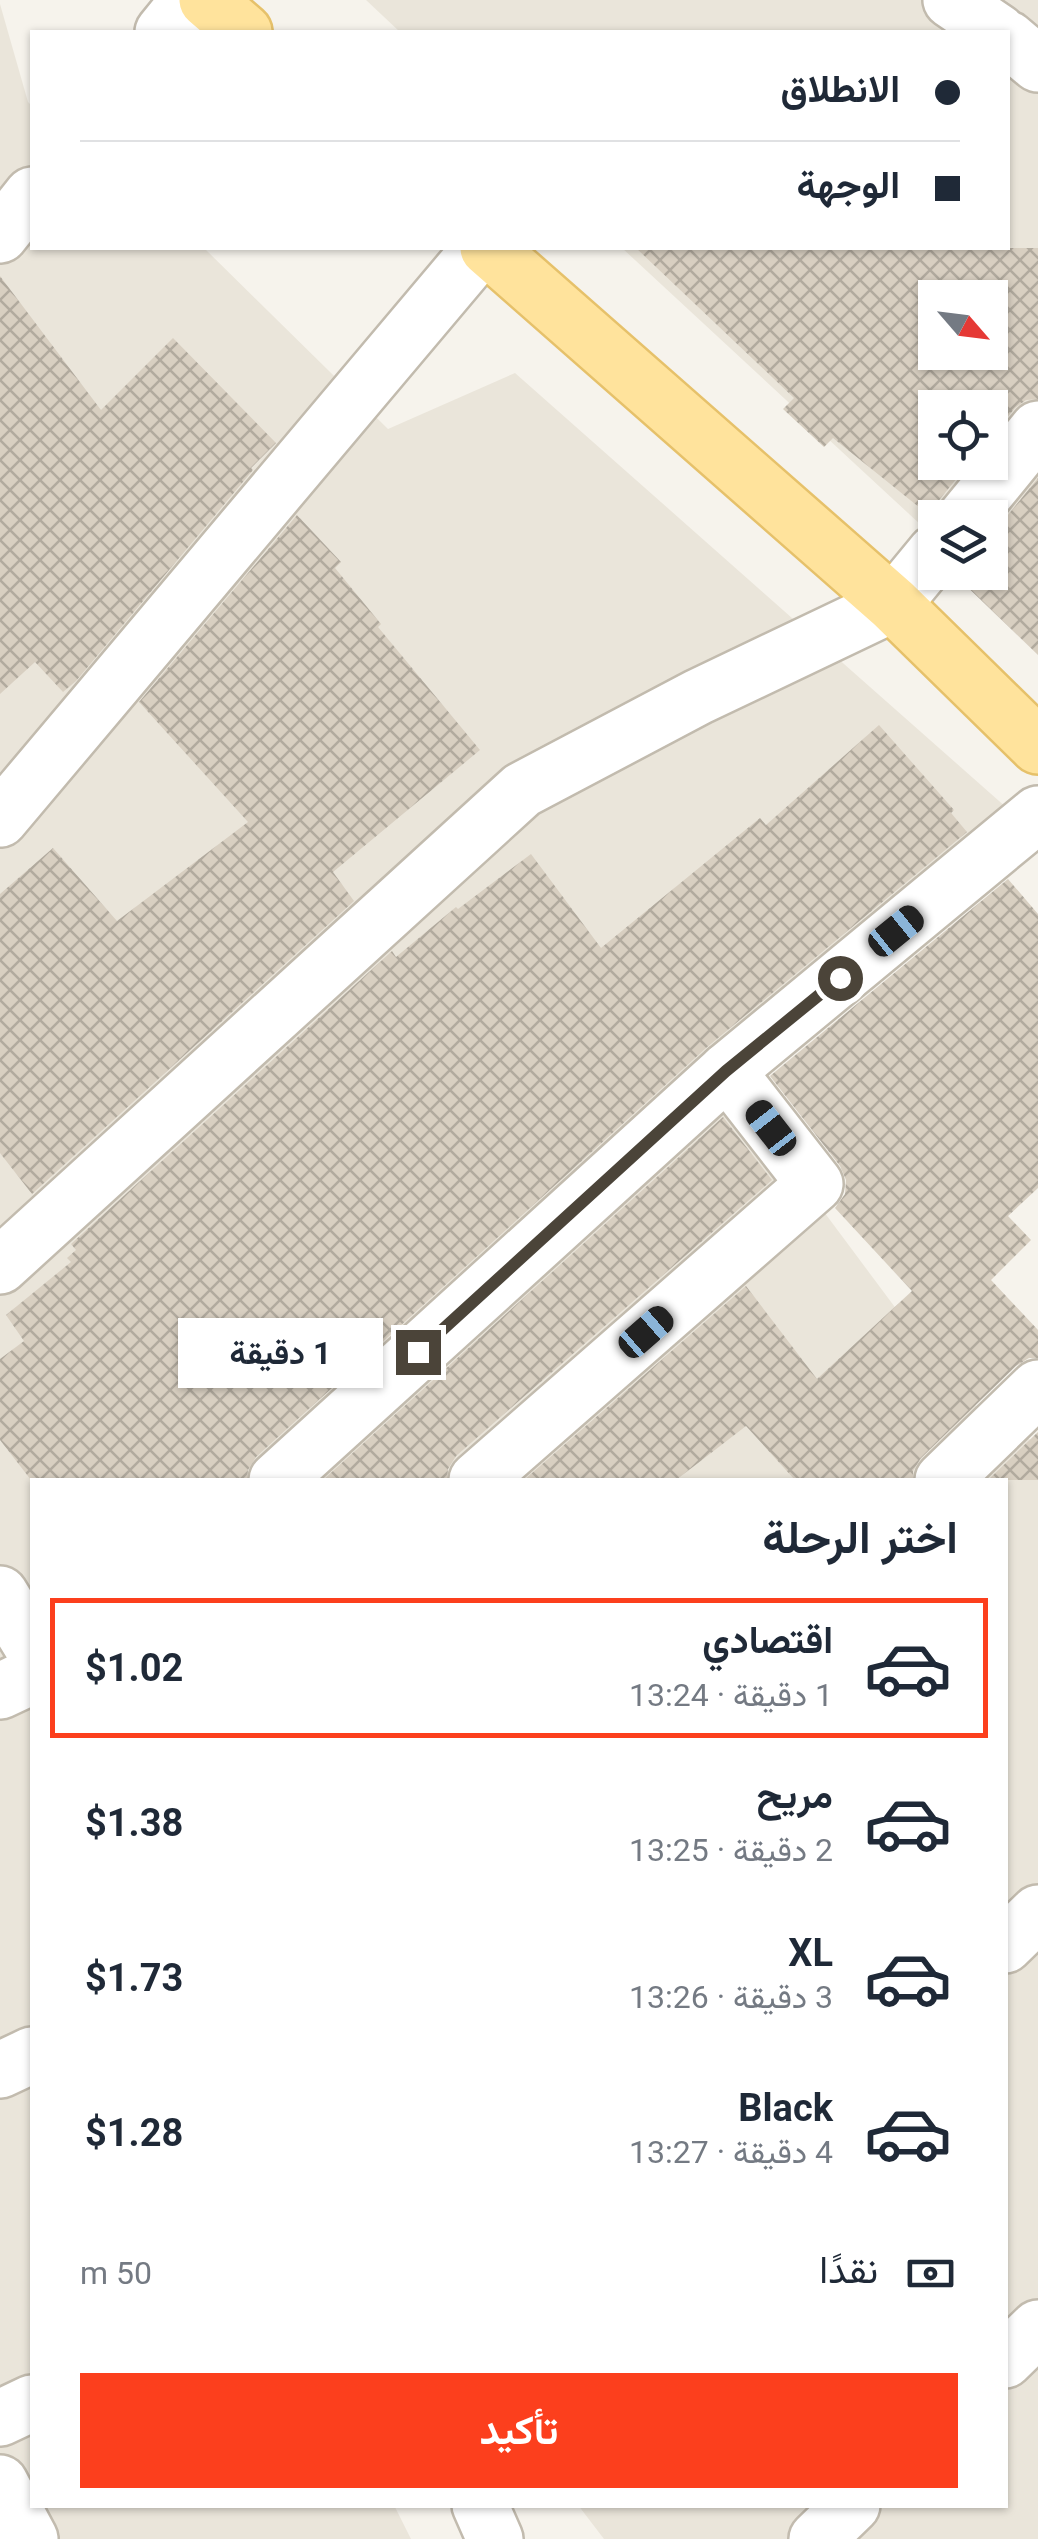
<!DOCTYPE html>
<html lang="ar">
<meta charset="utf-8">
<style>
:root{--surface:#fff;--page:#f6f6f7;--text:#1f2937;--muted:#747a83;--line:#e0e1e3;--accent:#fc3f1d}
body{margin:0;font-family:Roboto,Vazirmatn,sans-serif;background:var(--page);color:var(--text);direction:rtl;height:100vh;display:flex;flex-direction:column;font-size:38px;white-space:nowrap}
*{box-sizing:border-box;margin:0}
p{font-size:32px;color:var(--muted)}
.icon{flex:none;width:55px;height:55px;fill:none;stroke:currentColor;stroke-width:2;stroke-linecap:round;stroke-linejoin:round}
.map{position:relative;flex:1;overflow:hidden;direction:ltr}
.panel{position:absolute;left:30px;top:1478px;width:978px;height:1030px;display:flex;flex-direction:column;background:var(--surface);border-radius:0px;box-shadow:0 2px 8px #0004;direction:rtl}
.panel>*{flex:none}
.hud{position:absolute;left:30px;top:30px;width:980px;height:220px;border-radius:0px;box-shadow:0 2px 8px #0004;direction:rtl;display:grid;align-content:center;height:220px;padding:0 50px;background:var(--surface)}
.needle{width:65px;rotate:118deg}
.fabs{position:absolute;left:918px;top:280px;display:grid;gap:20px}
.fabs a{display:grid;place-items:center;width:90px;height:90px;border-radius:0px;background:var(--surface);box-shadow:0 2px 8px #0004;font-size:50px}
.end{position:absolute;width:45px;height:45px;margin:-22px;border:12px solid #4b4439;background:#fff;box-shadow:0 0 0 5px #fff}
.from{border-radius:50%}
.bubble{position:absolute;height:70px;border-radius:0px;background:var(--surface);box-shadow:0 2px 8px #0004;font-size:32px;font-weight:700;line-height:70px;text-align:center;direction:rtl}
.car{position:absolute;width:30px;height:60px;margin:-30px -15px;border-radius:12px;box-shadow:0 0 8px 2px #0007;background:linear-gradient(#222 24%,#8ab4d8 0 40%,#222 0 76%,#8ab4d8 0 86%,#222 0)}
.hud b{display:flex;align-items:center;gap:35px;height:95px;font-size:38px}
.hud b+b{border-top:2px solid var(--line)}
.hud i{width:25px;height:25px;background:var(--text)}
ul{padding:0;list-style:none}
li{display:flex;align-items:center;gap:30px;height:140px;margin:0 20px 15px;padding:0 30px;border:5px solid transparent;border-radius:0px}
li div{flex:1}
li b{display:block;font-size:38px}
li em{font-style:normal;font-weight:700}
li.active{border-color:var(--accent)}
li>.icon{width:90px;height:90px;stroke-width:1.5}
h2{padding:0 50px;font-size:45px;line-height:120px}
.pay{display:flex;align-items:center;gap:25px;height:110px;padding:0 50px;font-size:38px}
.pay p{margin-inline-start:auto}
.primary-button{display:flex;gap:20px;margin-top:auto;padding:20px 50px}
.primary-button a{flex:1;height:115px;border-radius:0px;background:var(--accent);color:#fff;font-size:40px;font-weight:700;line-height:115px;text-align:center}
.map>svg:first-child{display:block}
.residential{fill:#eae5da;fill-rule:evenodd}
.building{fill:url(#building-cross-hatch);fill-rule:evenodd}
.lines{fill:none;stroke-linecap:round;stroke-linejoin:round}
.minor-casing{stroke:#c2bbae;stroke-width:60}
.major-casing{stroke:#e6c16a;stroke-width:60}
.minor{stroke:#fff;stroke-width:55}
.major{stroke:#ffe39c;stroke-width:55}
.route{stroke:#4b4439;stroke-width:12}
</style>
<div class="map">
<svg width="1038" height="2539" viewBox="0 0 1038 2539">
<defs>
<pattern id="building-cross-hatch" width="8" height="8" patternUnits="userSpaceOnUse" patternTransform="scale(2.5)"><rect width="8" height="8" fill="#d8cfc1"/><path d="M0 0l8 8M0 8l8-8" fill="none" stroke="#b1aa9e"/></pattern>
</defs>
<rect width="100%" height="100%" fill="#f6f3ec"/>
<!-- residential -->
<g class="residential">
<path d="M 366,0 L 1038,0 L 1038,635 L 990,572 L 990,518 L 935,518 L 935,538 L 622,248 L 1008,248 L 1008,32 L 400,32 ZM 935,298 L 990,298 L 990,352 L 935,352 ZM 935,408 L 990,408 L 990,462 L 935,462 Z"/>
<path d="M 0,4 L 28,102 L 32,106 L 32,248 L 204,248 L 388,429 L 515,373 L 1025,824 L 732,1084 L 769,1138 L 929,1353 L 1000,1433 L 1038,1441 L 1038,2539 L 604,2539 L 578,2505 L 1005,2505 L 1005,1480 L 32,1480 L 32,2505 L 394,2505 L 411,2539 L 0,2539 Z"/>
</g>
<!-- building -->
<g class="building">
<path d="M 636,248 L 1038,248 L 1038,399 L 1026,400 L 1015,408 L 990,438 L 990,408 L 935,408 L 935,462 L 970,462 L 940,499 L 934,512 L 935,520 L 833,438 L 824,447 L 783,409 L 794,398 ZM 935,298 L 990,298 L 990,352 L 935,352 Z"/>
<path d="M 0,276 L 101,410 L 173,338 L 276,443 L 251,468 L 253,470 L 76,681 L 63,692 L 35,662 L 0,694 Z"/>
<path d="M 1038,478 L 1038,655 L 956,576 L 959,572 L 990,572 L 990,537 Z"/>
<path d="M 297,515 L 341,562 L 335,568 L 381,624 L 378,627 L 480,750 L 333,872 L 354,901 L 32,1194 L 0,1153 L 0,894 L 53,848 L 117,921 L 248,822 L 139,702 Z"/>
<path d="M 879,725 L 954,810 L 951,813 L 967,832 L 706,1048 L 256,1457 L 248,1470 L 247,1480 L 31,1480 L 0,1440 L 0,1359 L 24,1341 L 6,1315 L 71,1262 L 67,1258 L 76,1250 L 71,1244 L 392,951 L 396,957 L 456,907 L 458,909 L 531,854 L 601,948 L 760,818 L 766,825 Z"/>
<path d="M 1008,879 L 1038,914 L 1038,1188 L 1008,1216 L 1031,1240 L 991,1280 L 1038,1330 L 1038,1358 L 1029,1358 L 1016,1366 L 921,1458 L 913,1471 L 913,1480 L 795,1480 L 746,1426 L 676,1480 L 524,1480 L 746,1286 L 817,1379 L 912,1291 L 835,1208 L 845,1194 L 846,1180 L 840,1166 L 770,1076 Z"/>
<path d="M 723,1117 L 772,1180 L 456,1456 L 448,1469 L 447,1480 L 323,1480 Z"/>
<path d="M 1038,1432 L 1038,1480 L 988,1480 Z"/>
</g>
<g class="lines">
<defs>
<g id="minor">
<path d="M 951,0 L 998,32"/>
<path d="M 163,32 L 189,0"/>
<path d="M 1008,39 L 1038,64"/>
<path d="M 0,235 L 32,195"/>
<path d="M 965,518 L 1038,429"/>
<path d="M 0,819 L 481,248"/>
<path d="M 0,1266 L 522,790 L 698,697 L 893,604 L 935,553"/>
<path d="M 277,1480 L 727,1071 L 1038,814"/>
<path d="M 477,1480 L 815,1184 L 727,1071"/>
<path d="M 943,1480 L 1038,1388"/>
<path d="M 0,1594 L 32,1646"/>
<path d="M 0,1691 L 32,1676"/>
<path d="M 1005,1945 L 1038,1913"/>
<path d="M 0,2070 L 32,2055"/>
<path d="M 1005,2360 L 1038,2328"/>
<path d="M 0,2418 L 32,2403"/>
<path d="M 0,2483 L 30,2539"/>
<path d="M 480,2505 L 495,2539"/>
<path d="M 817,2539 L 852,2505"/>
</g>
<g id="major">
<path d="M 207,0 L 244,32"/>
<path d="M 488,248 L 893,604 L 1038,746"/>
</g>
</defs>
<!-- minor casing -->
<use href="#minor" class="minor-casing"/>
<!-- major casing -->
<use href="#major" class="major-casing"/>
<!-- minor -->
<use href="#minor" class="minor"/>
<!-- major -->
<use href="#major" class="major"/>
</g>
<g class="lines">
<!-- route -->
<path class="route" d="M 418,1352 L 726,1071 L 840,978"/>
</g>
</svg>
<div class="fabs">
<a><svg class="needle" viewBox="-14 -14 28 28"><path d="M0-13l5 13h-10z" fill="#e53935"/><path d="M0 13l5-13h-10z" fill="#747a83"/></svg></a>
<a><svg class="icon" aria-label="locate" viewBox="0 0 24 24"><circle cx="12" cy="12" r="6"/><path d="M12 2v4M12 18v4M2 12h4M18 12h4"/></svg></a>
<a><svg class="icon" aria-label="layers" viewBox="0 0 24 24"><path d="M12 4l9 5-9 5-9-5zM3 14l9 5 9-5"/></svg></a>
</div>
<i class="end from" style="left:840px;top:978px"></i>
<i class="end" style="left:418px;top:1352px"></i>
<div class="bubble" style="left:178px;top:1318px;width:205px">1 دقيقة</div>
<i class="car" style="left:896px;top:931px;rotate:51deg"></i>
<i class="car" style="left:771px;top:1128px;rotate:322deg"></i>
<i class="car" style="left:646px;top:1332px;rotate:49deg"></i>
<div class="hud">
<b><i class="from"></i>الانطلاق</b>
<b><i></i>الوجهة</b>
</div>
<section class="panel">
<h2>اختر الرحلة</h2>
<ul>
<li class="active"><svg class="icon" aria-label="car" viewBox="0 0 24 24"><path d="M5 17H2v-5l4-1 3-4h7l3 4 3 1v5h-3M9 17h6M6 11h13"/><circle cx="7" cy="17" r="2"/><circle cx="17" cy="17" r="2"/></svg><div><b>اقتصادي</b><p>1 دقيقة · 13:24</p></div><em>$1.02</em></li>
<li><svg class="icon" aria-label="car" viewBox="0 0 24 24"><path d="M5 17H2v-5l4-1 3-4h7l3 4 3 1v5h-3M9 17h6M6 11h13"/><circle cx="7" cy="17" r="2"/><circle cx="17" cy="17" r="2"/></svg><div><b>مريح</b><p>2 دقيقة · 13:25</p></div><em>$1.38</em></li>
<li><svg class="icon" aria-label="car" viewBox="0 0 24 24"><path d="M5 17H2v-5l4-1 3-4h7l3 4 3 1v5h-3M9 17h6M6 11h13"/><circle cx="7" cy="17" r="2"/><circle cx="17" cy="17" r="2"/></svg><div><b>XL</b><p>3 دقيقة · 13:26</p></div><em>$1.73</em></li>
<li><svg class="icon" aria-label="car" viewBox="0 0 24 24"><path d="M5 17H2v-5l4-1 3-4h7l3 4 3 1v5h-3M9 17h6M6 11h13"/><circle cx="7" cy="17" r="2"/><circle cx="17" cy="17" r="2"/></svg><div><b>Black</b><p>4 دقيقة · 13:27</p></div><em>$1.28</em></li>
</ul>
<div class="pay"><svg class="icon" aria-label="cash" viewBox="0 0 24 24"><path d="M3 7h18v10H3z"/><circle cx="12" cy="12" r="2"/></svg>نقدًا<p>50 m</p></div>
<div class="primary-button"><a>تأكيد</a></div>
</section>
</div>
